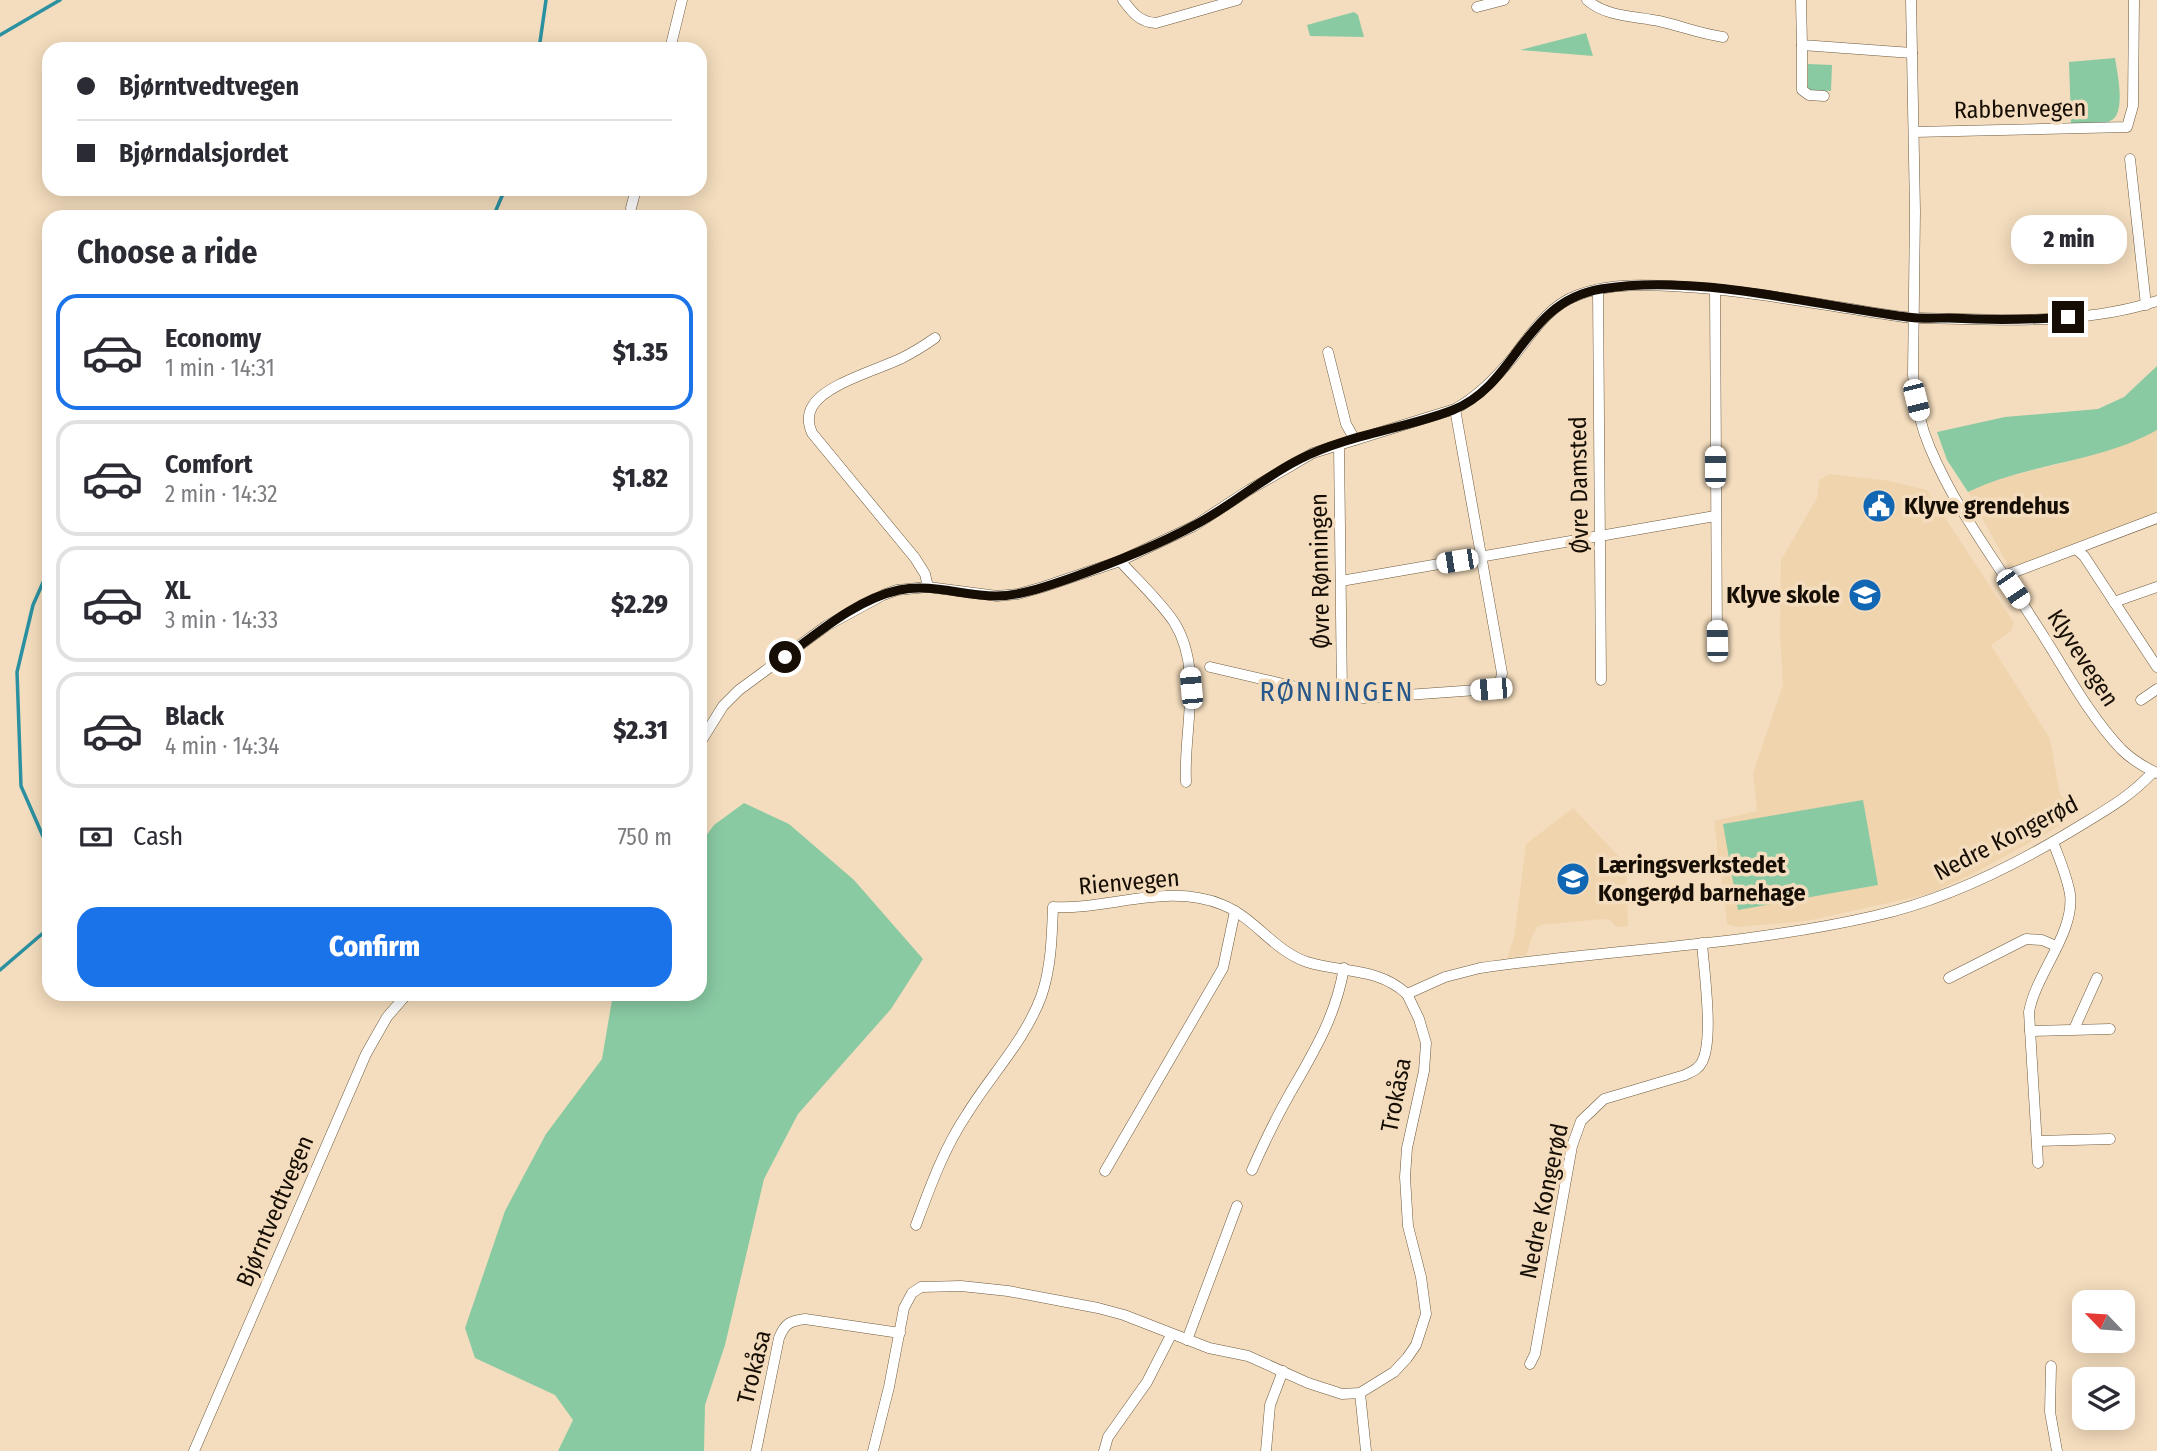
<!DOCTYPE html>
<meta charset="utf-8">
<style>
:root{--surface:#fff;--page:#f2f2f3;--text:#2b2b33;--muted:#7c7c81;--line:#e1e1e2;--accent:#1a73e8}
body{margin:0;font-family:"Fira Sans Condensed",sans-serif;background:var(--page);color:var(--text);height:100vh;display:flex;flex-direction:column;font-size:26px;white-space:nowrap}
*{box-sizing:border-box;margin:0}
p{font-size:23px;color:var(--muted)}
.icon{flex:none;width:38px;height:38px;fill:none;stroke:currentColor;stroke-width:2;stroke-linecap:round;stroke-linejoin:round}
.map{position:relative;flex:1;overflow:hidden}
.drawer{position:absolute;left:42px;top:210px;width:665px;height:791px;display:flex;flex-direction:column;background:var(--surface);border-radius:21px;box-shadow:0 4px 18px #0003}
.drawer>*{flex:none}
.banner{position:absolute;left:42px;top:42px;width:665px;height:154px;border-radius:21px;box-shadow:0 4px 18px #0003;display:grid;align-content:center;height:154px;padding:0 35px;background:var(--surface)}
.needle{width:46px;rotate:295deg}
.controls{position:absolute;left:2072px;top:1290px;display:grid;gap:14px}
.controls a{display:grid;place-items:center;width:63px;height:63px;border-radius:14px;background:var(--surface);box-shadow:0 4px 18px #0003;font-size:35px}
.end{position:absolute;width:32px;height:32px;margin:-16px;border:9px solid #160e04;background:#fff;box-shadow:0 0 0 4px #fff}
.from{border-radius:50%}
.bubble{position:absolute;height:49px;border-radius:21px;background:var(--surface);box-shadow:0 4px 18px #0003;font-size:23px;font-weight:800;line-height:49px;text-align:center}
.car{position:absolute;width:21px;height:42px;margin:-21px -10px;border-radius:9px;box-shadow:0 0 5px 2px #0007;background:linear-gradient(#fff 24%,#345 0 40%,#fff 0 76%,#345 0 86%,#fff 0)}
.banner b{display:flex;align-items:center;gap:24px;height:66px;font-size:26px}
.banner b+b{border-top:2px solid var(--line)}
.banner i{width:18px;height:18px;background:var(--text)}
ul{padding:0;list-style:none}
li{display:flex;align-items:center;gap:21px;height:116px;margin:0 14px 10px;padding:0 21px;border:4px solid var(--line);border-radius:21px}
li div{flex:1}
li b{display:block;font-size:26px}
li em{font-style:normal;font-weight:800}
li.active{border-color:var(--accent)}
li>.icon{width:63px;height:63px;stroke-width:1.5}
h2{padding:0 35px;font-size:32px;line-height:84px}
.pay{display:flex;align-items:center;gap:18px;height:77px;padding:0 35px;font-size:26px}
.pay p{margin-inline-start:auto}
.action{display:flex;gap:14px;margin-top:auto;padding:14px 35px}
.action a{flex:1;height:80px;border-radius:21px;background:var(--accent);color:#fff;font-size:28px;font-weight:800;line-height:80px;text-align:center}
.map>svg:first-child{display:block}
.built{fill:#efd4ae}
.green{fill:#89caa3}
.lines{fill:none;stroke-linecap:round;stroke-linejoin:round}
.stream{stroke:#2b91a1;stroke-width:3.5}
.street-casing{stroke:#6d5a3e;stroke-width:11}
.street{stroke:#fff;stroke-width:10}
.route{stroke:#160e04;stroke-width:9}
.labels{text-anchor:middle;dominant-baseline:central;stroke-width:7;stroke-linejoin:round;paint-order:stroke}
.street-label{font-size:24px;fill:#160e04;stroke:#f4ddbe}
.poi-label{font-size:24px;font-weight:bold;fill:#160e04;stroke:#f4ddbe;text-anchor:start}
.quarter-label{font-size:28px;letter-spacing:2px;fill:#26578a;stroke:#f4ddbe}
</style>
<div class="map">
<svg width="2157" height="1451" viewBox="0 0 2157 1451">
<rect width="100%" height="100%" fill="#f4ddbe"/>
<!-- built -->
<g class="built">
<path d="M 2157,430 L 2157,516 L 2010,569 L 1968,492 L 1993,480 L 2064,463 L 2144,437 Z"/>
<path d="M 1830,474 L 1890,481 L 1927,490 L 2014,623 L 2011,631 L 1991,645 L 2050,739 L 2060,795 L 2078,812 L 2047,833 L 1976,872 L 1929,894 L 1807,921 L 1737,927 L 1727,924 L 1714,821 L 1757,811 L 1753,773 L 1783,685 L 1780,635 L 1781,560 L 1817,498 L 1819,480 Z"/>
<path d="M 1573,808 L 1626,864 L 1628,926 L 1616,927 L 1610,920 L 1602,919 L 1541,925 L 1537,927 L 1532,937 L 1526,955 L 1507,958 L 1514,938 L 1526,844 Z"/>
</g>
<!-- green -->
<g class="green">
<path d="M 1354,12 L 1358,15 L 1364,37 L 1310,36 L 1307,25 Z"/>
<path d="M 1586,33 L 1593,56 L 1520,50 Z"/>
<path d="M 2115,58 C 2117,72 2127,115 2110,121 C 2103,125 2081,123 2071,123 L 2069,62 Z"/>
<path d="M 1808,64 L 1832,65 L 1831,91 L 1808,90 Z"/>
<path d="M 2157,366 L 2157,430 C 2099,463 2027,463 1968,492 L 1947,460 L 1937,432 L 2005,417 L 2098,409 L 2124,397 Z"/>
<path d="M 1863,800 L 1878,885 L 1738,910 L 1723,824 Z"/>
<path d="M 744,803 L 789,824 L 854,880 L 923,959 L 891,1009 L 798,1114 L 764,1179 L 725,1345 L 705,1405 L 704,1451 L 558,1451 L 573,1420 L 555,1395 L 475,1358 L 465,1328 L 505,1211 L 546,1134 L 602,1059 L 613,994 L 700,994 L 700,844 L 714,825 Z"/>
</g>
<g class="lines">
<!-- stream -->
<g class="stream">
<path d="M 0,35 L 60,0"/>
<path d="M 539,49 L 546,0"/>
<path d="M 493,217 L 505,189"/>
<path d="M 49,569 L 33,605 L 17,672 L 21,786 L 49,850"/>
<path d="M 0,970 L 49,928"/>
</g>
<defs>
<g id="street">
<path d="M 1123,0 C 1132,12 1139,22 1156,23 L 1237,0"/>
<path d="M 1587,0 C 1606,17 1635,16 1659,21 C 1681,26 1701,34 1723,37"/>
<path d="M 1801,0 L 1802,45 L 1912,53"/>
<path d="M 1911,0 L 1915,211 L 1913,375 C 1915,400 1920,425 1930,448 C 1957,512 2000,567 2037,626 C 2064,667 2087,713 2121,749 C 2131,759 2144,767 2157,773"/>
<path d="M 1477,7 L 1504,0"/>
<path d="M 1802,45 L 1802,90 L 1809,95 L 1824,96"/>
<path d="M 670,49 L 682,0"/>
<path d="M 1914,132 L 2127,127 L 2133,106 L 2134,0"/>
<path d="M 2130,159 L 2146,305"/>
<path d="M 631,208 L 636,189"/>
<path d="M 1715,289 L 1717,641"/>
<path d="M 1598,290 L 1601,680"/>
<path d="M 1328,352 L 1346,424 L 1355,440"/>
<path d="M 1339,445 L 1342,695"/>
<path d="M 2076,549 L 2084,556 L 2157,667"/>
<path d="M 1120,561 C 1138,581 1159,600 1174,622 C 1204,670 1183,730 1186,782"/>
<path d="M 2004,576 L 2157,518"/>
<path d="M 1341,581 L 1715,516"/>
<path d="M 928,587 L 925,574 L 915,558 L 812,433 C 808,424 807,416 812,407 C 824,384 880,369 902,358 C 914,352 925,345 935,338"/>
<path d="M 2114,602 L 2157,587"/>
<path d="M 1210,667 L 1309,690 L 1364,698 L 1491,689 L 1500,684 L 1502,673 L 1455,409"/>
<path d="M 2141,700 L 2157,689"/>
<path d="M 700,743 L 723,706 L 739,690 L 826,626 L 883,595 L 897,590 L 928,587 L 997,596 L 1018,594 L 1043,587 L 1120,561 L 1194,526 L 1249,490 L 1313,453 L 1455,409 C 1479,396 1497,377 1514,356 C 1532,333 1548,306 1578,295 C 1612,282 1652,285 1688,287 C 1761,292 1832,307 1904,317 C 1923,319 1943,318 1962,319 C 2027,321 2095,321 2157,301"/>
<path d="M 1949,978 L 2026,939 L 2042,940 L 2056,946"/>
<path d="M 2074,1029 L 2097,978"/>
<path d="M 2030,1031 L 2110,1029"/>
<path d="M 2037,1141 L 2110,1139"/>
<path d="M 2038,1163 L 2029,1012 C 2036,973 2075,933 2070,894 C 2067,876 2059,858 2053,842"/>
<path d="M 1252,1170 C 1263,1145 1275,1120 1288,1097 C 1313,1053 1335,1019 1344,968"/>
<path d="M 1105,1171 L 1223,968 L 1235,911"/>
<path d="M 916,1225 C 930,1187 944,1148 967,1114 C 991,1075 1025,1040 1041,997 C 1051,969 1052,937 1053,907 C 1110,910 1168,882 1223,905 C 1255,918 1274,951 1307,962 C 1342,973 1378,967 1407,994"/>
<path d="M 1187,1340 L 1237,1206"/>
<path d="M 1530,1364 L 1535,1354 L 1572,1146 L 1581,1121 L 1604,1099 L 1685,1075 C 1691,1072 1698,1070 1702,1062 C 1714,1040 1704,971 1702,943"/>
<path d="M 2051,1366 L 2050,1412 L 2057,1451"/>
<path d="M 1360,1393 L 1366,1451"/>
<path d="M 194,1451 L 366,1054 L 387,1017 L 407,994"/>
<path d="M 756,1451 L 779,1338 C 785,1323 790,1321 805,1319 L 900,1333"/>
<path d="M 873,1451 L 889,1387 L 904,1308 L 912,1293 L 921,1287 L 961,1286 L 1008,1291 L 1098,1308 L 1124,1315 L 1209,1348 L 1248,1356 L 1308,1383 L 1342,1394 L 1360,1393 L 1394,1372 L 1407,1358 L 1416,1345 L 1426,1314 L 1421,1277 L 1408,1226 L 1405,1177 L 1407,1148 L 1424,1071 L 1426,1043 L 1419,1019 L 1407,994 L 1445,977 L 1480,968 C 1611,949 1744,946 1874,916 C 1942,901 2008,869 2068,833 C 2100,813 2127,800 2153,772"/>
<path d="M 1104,1451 L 1108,1437 L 1147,1382 L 1171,1335"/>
<path d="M 1266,1451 L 1270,1405 L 1283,1371"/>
</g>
</defs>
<!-- street casing -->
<use href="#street" class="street-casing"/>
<!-- street -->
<use href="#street" class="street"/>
</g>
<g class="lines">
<!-- route -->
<path class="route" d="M 785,657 C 819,632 857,599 899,590 C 932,583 963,596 996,596 C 1021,596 1047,586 1071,578 C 1113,563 1154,547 1193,526 C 1230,507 1262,478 1300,459 C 1346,435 1404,429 1453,410 C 1518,384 1523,302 1601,289 C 1696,273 1811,305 1907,317 C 1921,319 1935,318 1949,318 C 1988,320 2028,320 2068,317"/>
</g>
<!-- icons -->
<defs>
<symbol id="civic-disc" viewBox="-11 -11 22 22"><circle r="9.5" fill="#1267b5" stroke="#f4ddbe"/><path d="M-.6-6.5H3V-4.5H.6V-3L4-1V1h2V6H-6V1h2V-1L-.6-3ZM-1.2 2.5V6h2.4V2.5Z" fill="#fff"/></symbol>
<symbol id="school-disc" viewBox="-11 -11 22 22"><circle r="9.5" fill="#1267b5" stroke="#f4ddbe"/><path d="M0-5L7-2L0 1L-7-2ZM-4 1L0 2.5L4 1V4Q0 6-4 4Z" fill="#fff"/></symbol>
</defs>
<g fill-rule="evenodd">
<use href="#civic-disc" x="1860" y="487" width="38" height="38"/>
<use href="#school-disc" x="1846" y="576" width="38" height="38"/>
<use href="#school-disc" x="1554" y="860" width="38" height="38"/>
</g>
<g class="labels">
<!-- street labels -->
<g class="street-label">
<text transform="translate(2020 109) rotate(-1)">Rabbenvegen</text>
<text transform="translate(1579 485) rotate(-91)">Øvre Damsted</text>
<text transform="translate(1320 571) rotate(-91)">Øvre Rønningen</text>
<text transform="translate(2083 658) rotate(57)">Klyvevegen</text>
<text transform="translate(2006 838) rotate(-27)">Nedre Kongerød</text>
<text transform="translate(1129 882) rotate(-5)">Rienvegen</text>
<text transform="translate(1396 1095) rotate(-79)">Trokåsa</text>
<text transform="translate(1544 1201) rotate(-78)">Nedre Kongerød</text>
<text transform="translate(275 1211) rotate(-67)">Bjørntvedtvegen</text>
<text transform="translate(754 1367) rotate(-76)">Trokåsa</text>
</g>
<!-- poi labels -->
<g class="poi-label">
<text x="1904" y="506">Klyve grendehus</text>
<text x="1840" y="595" text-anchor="end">Klyve skole</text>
<text x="1598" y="865">Læringsverkstedet<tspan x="1598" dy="28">Kongerød barnehage</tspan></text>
</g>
<!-- quarter labels -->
<g class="quarter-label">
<text x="1337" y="691">RØNNINGEN</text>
</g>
</g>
</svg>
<div class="controls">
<a><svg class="needle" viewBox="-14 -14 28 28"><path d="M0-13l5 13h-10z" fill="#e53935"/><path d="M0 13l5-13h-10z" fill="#7c7c81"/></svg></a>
<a><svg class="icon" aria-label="layers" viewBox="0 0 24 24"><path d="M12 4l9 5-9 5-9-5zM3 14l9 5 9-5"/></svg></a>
</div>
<i class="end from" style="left:785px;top:657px"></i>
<i class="end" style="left:2068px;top:317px"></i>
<div class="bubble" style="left:2011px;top:215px;width:116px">2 min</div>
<i class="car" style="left:1916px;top:400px;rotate:166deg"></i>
<i class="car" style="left:1715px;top:467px;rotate:0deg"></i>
<i class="car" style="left:1457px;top:561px;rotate:261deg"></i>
<i class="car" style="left:2013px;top:589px;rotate:146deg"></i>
<i class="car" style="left:1717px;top:641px;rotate:359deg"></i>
<i class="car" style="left:1191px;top:688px;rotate:355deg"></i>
<i class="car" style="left:1491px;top:689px;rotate:265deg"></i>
<div class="banner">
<b><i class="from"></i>Bjørntvedtvegen</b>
<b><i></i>Bjørndalsjordet</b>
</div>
<section class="drawer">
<h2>Choose a ride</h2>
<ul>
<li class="active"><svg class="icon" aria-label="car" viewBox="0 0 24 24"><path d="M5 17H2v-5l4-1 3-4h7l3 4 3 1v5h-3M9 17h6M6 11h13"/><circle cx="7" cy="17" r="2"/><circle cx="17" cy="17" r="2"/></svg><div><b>Economy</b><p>1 min · 14:31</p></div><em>$1.35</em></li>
<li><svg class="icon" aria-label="car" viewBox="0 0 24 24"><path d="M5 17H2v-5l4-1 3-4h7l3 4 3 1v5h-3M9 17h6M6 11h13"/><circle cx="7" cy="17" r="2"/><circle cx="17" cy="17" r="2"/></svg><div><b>Comfort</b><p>2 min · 14:32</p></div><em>$1.82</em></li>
<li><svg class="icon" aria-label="car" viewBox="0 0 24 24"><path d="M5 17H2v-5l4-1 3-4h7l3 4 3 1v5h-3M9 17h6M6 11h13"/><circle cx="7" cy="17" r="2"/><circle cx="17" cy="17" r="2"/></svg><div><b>XL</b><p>3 min · 14:33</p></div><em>$2.29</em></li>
<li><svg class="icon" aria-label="car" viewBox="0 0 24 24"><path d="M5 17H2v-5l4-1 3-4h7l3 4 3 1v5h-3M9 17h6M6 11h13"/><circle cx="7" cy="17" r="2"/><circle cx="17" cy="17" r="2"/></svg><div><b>Black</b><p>4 min · 14:34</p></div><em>$2.31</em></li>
</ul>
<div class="pay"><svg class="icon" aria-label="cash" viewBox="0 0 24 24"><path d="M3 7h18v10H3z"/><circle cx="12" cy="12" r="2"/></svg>Cash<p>750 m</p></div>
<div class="action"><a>Confirm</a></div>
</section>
</div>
